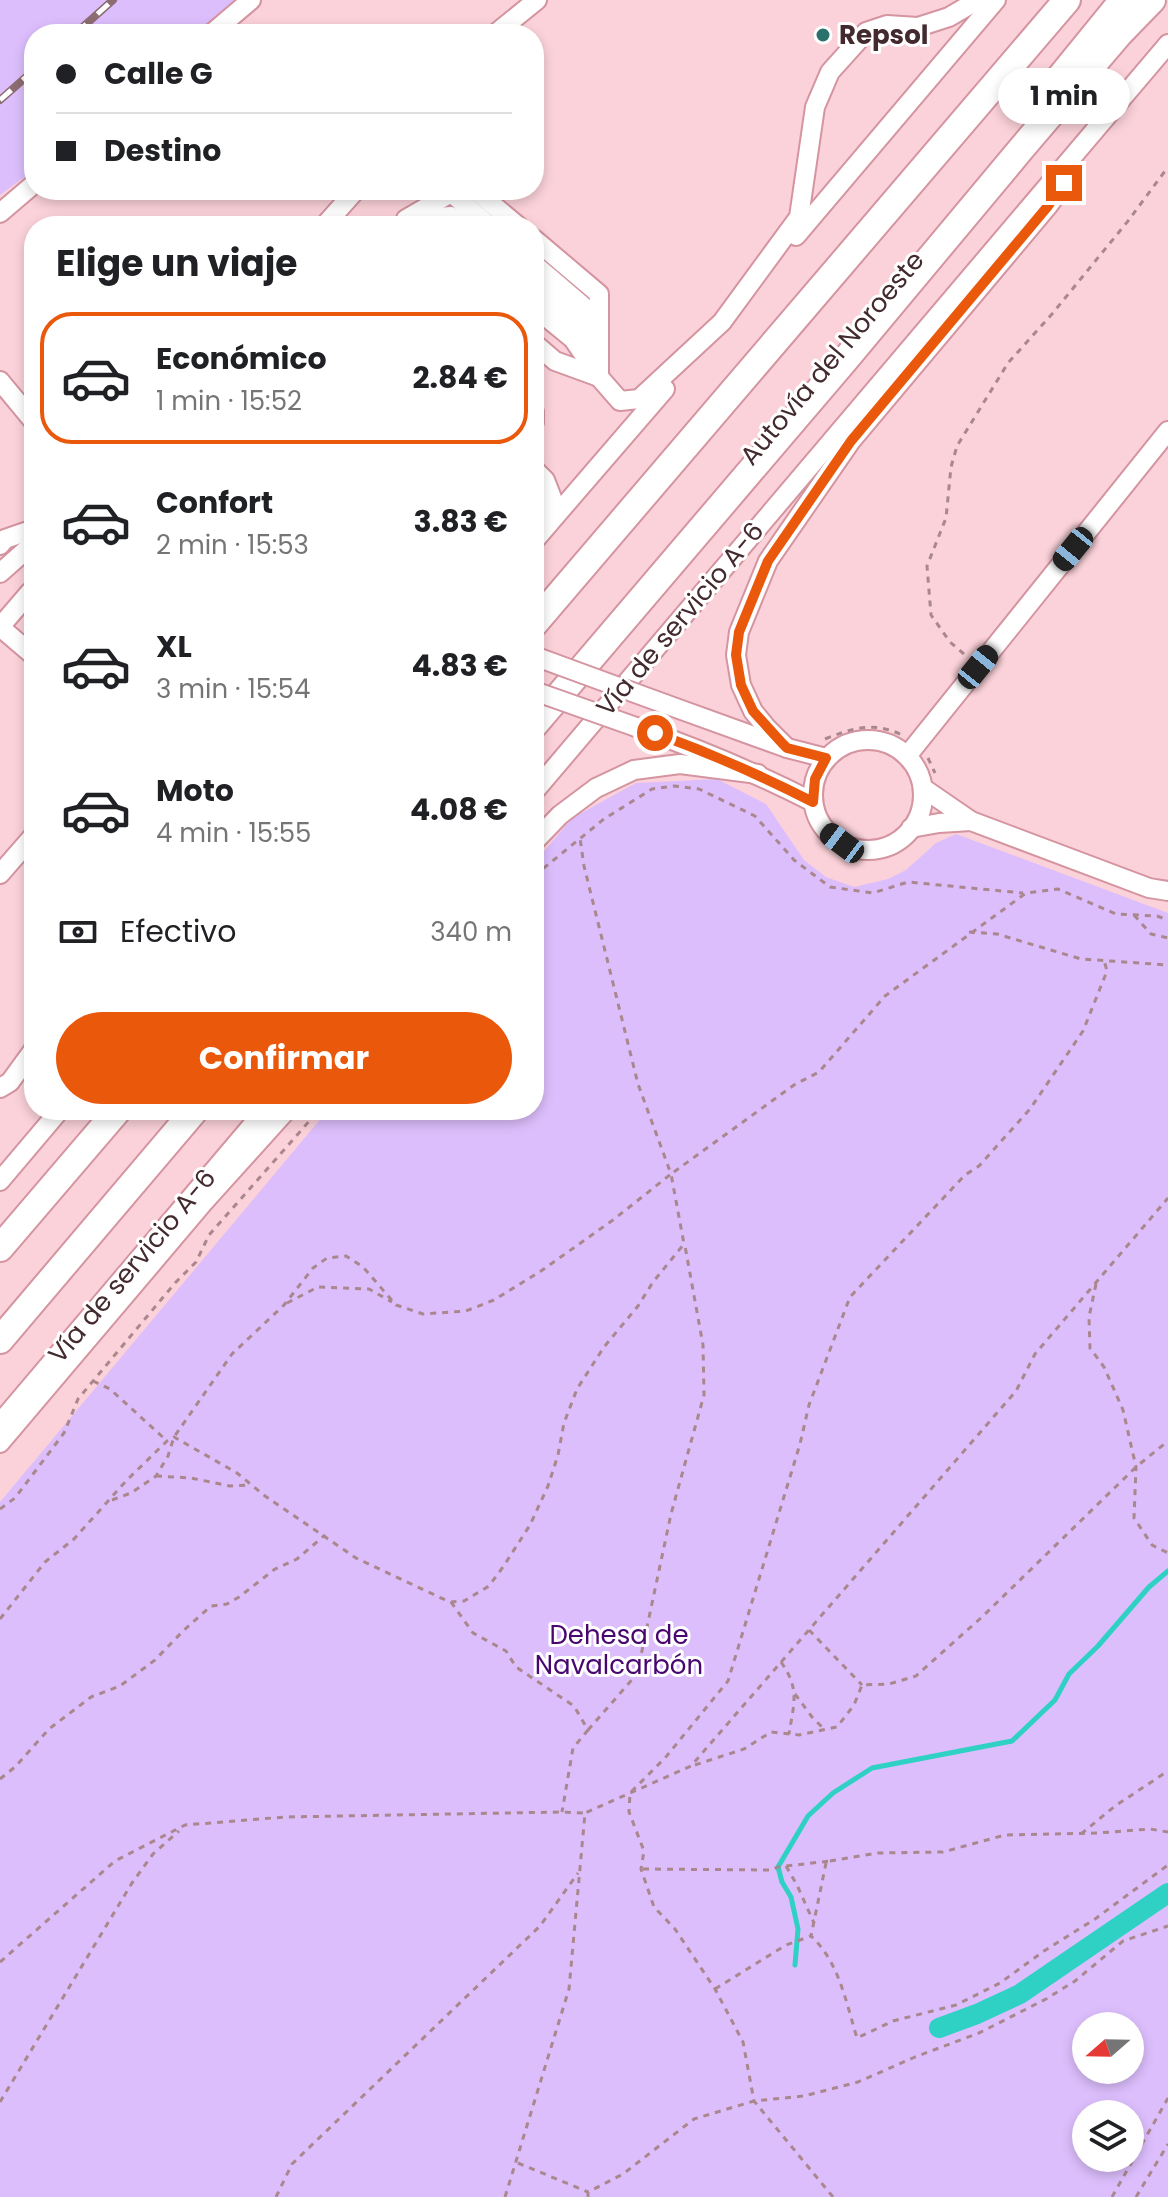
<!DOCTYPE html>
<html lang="es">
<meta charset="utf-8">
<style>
:root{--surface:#fff;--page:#f6f6f6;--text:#202124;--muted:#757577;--line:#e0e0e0;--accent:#ea580c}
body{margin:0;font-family:Poppins,sans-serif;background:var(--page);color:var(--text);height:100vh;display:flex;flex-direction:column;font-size:30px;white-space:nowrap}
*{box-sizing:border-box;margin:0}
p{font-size:26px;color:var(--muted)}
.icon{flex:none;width:44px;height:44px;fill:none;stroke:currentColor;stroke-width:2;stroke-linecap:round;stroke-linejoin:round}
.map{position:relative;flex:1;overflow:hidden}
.drawer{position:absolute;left:24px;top:216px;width:520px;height:904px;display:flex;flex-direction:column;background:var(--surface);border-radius:32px;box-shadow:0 4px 12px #0003}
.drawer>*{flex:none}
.guide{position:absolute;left:24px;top:24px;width:520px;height:176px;border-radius:32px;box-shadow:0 4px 12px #0003;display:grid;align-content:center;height:176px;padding:0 32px;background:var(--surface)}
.needle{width:52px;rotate:250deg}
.controls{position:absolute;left:1072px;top:2012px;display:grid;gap:16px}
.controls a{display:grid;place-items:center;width:72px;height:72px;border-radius:50%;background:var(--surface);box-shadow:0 4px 12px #0003;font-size:40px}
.end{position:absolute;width:36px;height:36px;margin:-18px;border:10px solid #ea580c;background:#fff;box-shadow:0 0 0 4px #fff}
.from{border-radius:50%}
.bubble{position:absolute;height:56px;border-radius:28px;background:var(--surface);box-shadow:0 4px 12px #0003;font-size:26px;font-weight:700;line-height:56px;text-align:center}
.car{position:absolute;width:24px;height:48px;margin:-24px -12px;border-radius:10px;box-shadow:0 0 6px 2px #0007;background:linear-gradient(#222 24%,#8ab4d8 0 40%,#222 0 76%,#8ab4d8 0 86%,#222 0)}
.guide b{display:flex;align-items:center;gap:28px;height:76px;font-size:30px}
.guide b+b{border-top:2px solid var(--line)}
.guide i{width:20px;height:20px;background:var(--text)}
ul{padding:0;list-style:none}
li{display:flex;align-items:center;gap:24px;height:132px;margin:0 16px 12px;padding:0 16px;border:4px solid transparent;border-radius:32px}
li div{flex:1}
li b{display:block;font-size:30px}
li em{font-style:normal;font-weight:700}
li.selected{border-color:var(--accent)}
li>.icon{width:72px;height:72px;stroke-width:1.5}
h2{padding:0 32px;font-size:36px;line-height:96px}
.pay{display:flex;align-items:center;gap:20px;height:88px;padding:0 32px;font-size:30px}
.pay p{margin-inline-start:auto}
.button{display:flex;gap:16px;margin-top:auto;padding:16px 32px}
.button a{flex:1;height:92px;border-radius:48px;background:var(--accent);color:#fff;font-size:32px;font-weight:700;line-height:92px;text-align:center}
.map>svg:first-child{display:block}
.green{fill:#dcbefc;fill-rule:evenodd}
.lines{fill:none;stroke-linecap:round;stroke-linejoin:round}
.stream{stroke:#2ed1c4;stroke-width:5}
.canal{stroke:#2ed1c4;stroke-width:20}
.minor-casing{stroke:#d494a0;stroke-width:22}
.highway-casing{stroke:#d494a0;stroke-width:30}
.path{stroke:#a9878d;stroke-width:3;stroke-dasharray:6 6;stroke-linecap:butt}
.minor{stroke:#fff;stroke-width:18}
.highway{stroke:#fff;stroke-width:26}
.rail-casing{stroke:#8c6d72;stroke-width:8}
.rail{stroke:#fff;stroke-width:5;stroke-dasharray:15;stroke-linecap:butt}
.minor-bridge-casing{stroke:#d494a0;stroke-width:22;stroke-linecap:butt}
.minor-bridge{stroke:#fff;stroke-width:18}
.route{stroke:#ea580c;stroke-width:10}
.poi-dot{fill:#29726b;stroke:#fff;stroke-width:3}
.labels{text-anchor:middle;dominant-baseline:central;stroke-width:6;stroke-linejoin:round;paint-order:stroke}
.poi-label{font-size:26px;font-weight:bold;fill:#432a2f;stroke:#fff;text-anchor:start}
.street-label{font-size:26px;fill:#432a2f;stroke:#fff}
.park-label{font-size:26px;fill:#48066f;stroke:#fff}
</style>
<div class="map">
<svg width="1168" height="2197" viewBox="0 0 1168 2197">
<rect width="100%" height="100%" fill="#fbd2d9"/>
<!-- green -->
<g class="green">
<path d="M 0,0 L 262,0 L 217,34 L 34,34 L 34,170 L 0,195 Z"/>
<path d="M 717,779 L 766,804 L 804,860 L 826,877 L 854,887 L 888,879 L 906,870 L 936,843 L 956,834 L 1168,913 L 1168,2197 L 0,2197 L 0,1502 L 328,1110 L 534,1110 L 534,863 L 572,818 L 636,783 ZM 1086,2026 L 1130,2026 L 1130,2070 L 1086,2070 ZM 1086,2114 L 1130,2114 L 1130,2158 L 1086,2158 Z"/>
</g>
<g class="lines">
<!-- stream -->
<path class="stream" d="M 795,1965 L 798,1929 L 791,1897 L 782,1882 L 778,1867 L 808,1816 L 833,1793 L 872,1768 L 1012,1741 L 1055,1700 L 1069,1674 L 1098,1646 L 1149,1587 L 1168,1571"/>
<!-- canal -->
<path class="canal" d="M 939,2028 L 977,2014 L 1020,1994 L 1168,1893"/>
<defs>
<g id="minor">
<path d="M 211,34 L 251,0"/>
<path d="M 495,34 L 537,0"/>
<path d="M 475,190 L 518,226"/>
<path d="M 0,213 L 34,184"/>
<path d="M 406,219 L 451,193 L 490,226"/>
<path d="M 412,219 L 451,216 L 463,226"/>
<path d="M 324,226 L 356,190"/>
<path d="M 796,236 L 996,0"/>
<path d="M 534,239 L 599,294 L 599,377"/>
<path d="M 534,264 L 589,311 L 592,331"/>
<path d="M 534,285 L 582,325 L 588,344"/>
<path d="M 534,307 L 573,339 L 599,377 L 620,401 L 639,399 L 722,322 L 799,217 L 815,107 L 830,72 L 866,32 L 887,25 L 918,27 L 949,17 L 978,0"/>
<path d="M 534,343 L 555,361 L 599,377"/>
<path d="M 0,381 L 34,422"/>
<path d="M 534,412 L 534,422"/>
<path d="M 534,469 L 545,480 L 552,498 L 534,525"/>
<path d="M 534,541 L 665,389"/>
<path d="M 0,545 L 5,539 L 34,529"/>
<path d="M 0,573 L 26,550 L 34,549"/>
<path d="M 0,627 L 30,592 L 34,593"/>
<path d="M 0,627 L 34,656"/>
<path d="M 665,704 L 787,748 L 826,758"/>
<path d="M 636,727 C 697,748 756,773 813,802"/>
<circle cx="868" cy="795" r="55"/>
<path d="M 787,748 L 766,727 L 753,711 L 741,685 L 736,655 L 739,632 L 768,561 L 851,441 L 1048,206 L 1069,177"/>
<path d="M 907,756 L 1168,431"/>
<path d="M 923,788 L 971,821 L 1149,888 L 1168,891"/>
<path d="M 534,792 L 1168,44"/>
<path d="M 911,828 L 939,823 L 971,821"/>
<path d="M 534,842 L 560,815 L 596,788 L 634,770 L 680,764 L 758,774"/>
<path d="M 0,874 L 34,835"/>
<path d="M 0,1088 L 10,1082 L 34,1049"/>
<path d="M 0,1181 L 60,1110"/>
<path d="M 0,1423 L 265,1110"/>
<path d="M 0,1443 L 204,1202 L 287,1110"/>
</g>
<g id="highway">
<path d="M 1040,102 L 1123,0"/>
<path d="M 534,624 L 1067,0"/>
<path d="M 534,725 L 845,360 L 1021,149 L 1119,34 L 1152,0"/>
<path d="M 0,1248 L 118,1110"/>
<path d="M 0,1340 L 195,1110"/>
</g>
</defs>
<!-- minor casing -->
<use href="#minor" class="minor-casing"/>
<!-- highway casing -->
<use href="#highway" class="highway-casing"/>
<!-- path -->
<g class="path">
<path d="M 964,654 L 950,642 L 931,615 L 927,566 L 946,518 L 951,467 L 957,446 L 1008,363 L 1052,314 L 1128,221 L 1168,167"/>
<path d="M 825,739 C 853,728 873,721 902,735"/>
<path d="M 928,758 L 935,773"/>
<path d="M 534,876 L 604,819 L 652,789 L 674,786 L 699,789 L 755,816 L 794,860 L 830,887 L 873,893 L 908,882 L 1023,893"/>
<path d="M 1134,915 L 1151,934 L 1168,938"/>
<path d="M 969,932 L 997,934 L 1081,959 L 1168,965"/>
<path d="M 1096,1284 L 1089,1317 L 1090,1348 L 1104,1367 L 1123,1410 L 1136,1467 L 1134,1518 L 1152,1545 L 1168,1553"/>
<path d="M 287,1303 L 318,1287 L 369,1289 L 392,1302"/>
<path d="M 93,1381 L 110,1389 L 167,1441"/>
<path d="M 156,1476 L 191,1478 L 230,1486 L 251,1485"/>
<path d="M 112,1500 L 131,1493 L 156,1476 L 168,1456 L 174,1437 L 232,1354 L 284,1305 L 313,1268 L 327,1258 L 346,1256 L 363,1267 L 396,1305 L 423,1314 L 466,1311 L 494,1300 L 541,1271 L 613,1220 L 671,1174 L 638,1084 L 584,866 L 580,838"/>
<path d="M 0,1509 L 15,1498 L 64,1433 L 78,1399 L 175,1283 L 196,1262 L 209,1235 L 319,1110"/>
<path d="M 451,1602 L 473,1633 L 506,1651 L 516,1667 L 574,1706 L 588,1730 L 573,1748 L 562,1812"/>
<path d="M 0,1619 L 45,1562 L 74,1539 L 126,1481 L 167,1441 L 174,1437 L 237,1473 L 265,1496 L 356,1558 L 441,1598 L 451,1602 L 464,1601 L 489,1586 L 503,1567 L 530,1525 L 548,1486 L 558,1455 L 564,1423 L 577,1389 L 604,1347 L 638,1306 L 653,1282 L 684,1244 L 671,1174 L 794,1085 L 819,1072 L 885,996 L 1026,893 L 1058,889 L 1116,914 L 1157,916 L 1168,920"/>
<path d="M 809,1630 L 862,1685"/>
<path d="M 781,1662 C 800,1689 794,1703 789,1734"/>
<path d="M 795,1694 L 812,1717 L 825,1730"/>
<path d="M 588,1730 L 637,1674 L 671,1514 L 704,1395 L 703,1345 L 685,1246"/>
<path d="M 695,1765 L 744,1749 L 771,1732 L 799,1735 L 837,1727 L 854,1705 L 862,1685 L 889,1684 L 916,1676 L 982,1617 L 1136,1467 L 1168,1441"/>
<path d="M 0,1779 L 15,1767 L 49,1729 L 91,1697 L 120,1686 L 155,1660 L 184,1630 L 211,1606 L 227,1604 L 239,1597 L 275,1569 L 297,1559 L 325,1535"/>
<path d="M 1081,1834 L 1115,1806 L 1168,1771"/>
<path d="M 830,1861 L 878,1853 L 943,1852 L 1005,1835 L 1098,1833 L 1150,1829 L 1168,1832"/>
<path d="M 786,1866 L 797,1885 L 814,1923"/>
<path d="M 643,1869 L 771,1870 L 778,1867 L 830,1861 L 826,1863 L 811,1936 C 839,1962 846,2002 857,2038 L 893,2021 L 956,2005 L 1000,1983 L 1044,1951 L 1095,1919 L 1168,1865"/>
<path d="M 0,1962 L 115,1861 L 185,1825 L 285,1817 L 562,1812 L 585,1813"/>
<path d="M 715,1989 L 786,1945 L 811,1936"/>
<path d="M 0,2102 L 132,1883 L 153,1854 L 179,1831"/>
<path d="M 518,2163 L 588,2192"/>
<path d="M 276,2197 L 292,2164 L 540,1926 L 578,1873"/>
<path d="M 505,2197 L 569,1989 L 585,1813 L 691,1766 L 1016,1391 L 1035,1354 L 1168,1198"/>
<path d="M 588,2197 L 588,2192 L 623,2174 L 694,2119 L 754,2101 L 804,2096 L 858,2082 L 915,2057 L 979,2033 L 1046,1999 L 1075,1981 L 1123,1941 L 1168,1926"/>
<path d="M 833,2197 L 754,2101 L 743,2042 L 715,1989 L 675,1929 L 654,1907 L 641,1869 L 644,1851 L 629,1812 L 630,1793 L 665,1758 L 728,1681 L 800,1444 L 809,1405 L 850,1297 L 965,1175 L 979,1166 L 1030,1109 L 1083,1031 L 1107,971 L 1104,960"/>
<path d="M 1112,2197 L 1168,2098"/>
<path d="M 1136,2197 L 1168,2144"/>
</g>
<!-- minor -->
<use href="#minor" class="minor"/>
<!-- highway -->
<use href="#highway" class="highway"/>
<defs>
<g id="rail">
<path d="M 75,34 L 113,0"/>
<path d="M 0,100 L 34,70"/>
</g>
</defs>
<!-- rail casing -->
<use href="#rail" class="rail-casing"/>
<!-- rail -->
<use href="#rail" class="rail"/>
<defs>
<g id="minor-bridge">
<path d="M 534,656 L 665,704"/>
<path d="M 534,691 L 636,727"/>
</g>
</defs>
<!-- minor-bridge casing -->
<use href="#minor-bridge" class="minor-bridge-casing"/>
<!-- minor-bridge -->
<use href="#minor-bridge" class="minor-bridge"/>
</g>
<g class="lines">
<!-- route -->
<path class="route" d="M 655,733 C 710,753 762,776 813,802 L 815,779 L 826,758 L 787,748 L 782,743 L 753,711 L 741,685 L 736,655 L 739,632 L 768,561 L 851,441 L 1048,206 L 1064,183"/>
</g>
<!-- markers -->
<circle class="poi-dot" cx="823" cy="35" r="8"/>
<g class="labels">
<!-- poi labels -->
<g class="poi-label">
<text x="839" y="35">Repsol</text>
</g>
<!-- street labels -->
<g class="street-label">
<text transform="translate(832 358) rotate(-50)">Autovía del Noroeste</text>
<text transform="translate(680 619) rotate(-50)">Vía de servicio A-6</text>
<text transform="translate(132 1266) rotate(-50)">Vía de servicio A-6</text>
</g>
<!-- park labels -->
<g class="park-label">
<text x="619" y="1635">Dehesa de<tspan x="619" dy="30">Navalcarbón</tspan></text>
</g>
</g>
</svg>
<div class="controls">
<a><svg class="needle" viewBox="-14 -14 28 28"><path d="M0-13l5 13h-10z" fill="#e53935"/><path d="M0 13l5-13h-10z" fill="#757577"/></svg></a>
<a><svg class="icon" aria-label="layers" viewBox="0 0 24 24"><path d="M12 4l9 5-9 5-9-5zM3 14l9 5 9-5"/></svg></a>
</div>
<i class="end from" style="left:655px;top:733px"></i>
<i class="end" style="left:1064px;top:183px"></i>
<div class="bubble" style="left:998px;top:68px;width:132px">1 min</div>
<i class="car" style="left:1073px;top:549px;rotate:219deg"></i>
<i class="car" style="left:978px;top:667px;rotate:39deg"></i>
<i class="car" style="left:842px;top:843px;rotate:307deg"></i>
<div class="guide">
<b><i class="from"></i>Calle G</b>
<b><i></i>Destino</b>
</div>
<section class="drawer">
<h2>Elige un viaje</h2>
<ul>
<li class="selected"><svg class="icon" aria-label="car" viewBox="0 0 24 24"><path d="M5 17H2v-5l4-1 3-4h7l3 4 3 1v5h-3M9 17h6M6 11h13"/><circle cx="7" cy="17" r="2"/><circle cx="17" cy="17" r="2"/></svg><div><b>Económico</b><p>1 min · 15:52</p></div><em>2.84 €</em></li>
<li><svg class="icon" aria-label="car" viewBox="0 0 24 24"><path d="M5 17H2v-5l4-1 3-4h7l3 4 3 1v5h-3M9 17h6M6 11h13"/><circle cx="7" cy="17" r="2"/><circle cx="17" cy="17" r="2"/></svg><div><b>Confort</b><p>2 min · 15:53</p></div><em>3.83 €</em></li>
<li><svg class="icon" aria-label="car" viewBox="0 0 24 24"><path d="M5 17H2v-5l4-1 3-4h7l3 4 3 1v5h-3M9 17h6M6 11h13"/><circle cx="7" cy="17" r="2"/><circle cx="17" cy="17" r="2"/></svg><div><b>XL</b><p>3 min · 15:54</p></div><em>4.83 €</em></li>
<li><svg class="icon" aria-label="car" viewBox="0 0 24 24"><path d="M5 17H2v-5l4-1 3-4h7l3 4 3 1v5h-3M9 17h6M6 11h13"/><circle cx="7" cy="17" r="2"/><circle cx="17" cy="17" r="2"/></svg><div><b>Moto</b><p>4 min · 15:55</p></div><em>4.08 €</em></li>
</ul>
<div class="pay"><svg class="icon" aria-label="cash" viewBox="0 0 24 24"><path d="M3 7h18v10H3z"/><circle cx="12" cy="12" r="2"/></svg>Efectivo<p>340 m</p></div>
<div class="button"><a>Confirmar</a></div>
</section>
</div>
